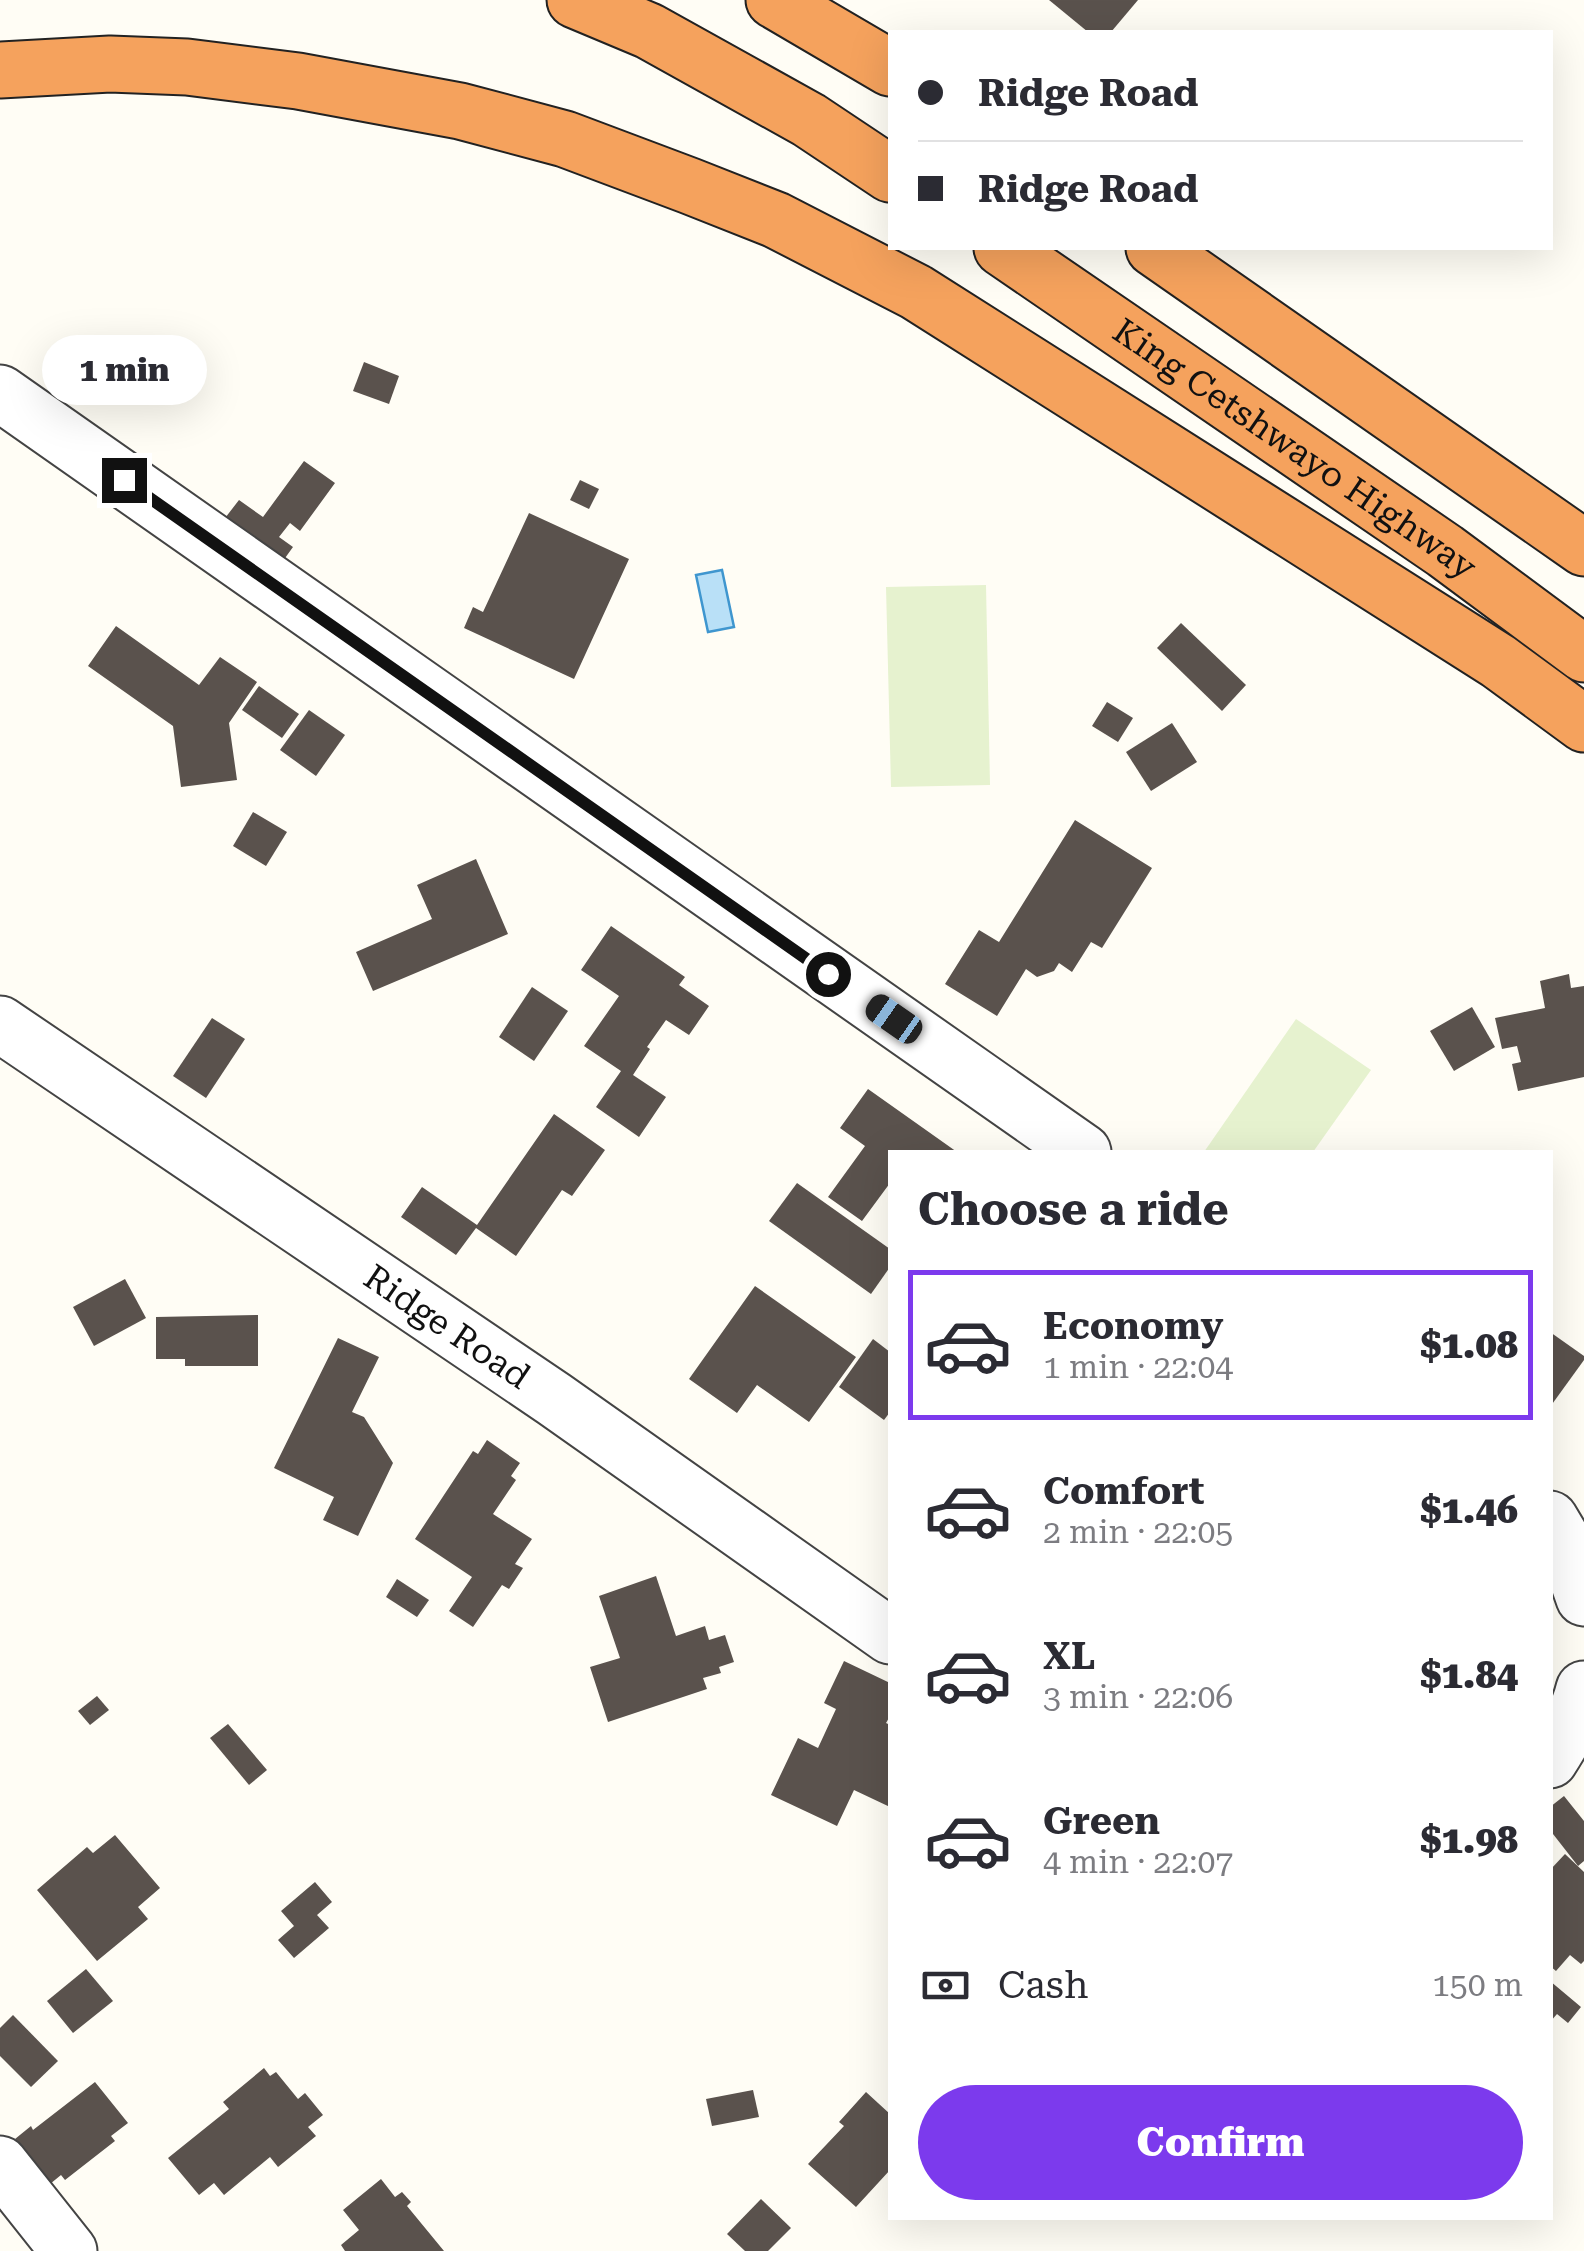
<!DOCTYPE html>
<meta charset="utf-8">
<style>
:root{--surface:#fff;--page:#f7f7f7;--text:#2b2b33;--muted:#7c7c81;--line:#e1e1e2;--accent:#7c3aed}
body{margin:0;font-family:"Roboto Serif",serif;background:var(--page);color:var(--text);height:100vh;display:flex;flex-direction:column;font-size:38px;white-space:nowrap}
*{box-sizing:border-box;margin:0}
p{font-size:32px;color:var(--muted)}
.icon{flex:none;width:55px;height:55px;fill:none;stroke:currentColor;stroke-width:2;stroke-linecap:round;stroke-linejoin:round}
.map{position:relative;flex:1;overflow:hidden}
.drawer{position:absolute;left:888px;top:1150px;width:665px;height:1070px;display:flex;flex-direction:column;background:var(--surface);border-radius:0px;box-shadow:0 10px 40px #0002}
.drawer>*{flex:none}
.guide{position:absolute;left:888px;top:30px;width:665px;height:220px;border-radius:0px;box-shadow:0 10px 40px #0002;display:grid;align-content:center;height:220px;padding:0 30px;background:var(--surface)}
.end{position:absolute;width:45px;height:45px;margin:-22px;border:12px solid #111;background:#fff;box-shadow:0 0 0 5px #fff}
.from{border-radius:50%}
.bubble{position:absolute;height:70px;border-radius:35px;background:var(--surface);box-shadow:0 10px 40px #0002;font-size:32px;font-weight:800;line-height:70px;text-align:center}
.car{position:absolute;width:30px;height:60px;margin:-30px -15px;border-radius:12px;box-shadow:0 0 8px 2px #0007;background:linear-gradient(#222 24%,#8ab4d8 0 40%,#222 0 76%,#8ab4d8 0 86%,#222 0)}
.guide b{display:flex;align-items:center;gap:35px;height:95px;font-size:38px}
.guide b+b{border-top:2px solid var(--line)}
.guide i{width:25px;height:25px;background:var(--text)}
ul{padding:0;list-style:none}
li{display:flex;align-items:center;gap:30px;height:150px;margin:0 20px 15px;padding:0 10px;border:5px solid transparent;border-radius:0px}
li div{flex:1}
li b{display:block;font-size:38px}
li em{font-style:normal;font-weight:800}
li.current{border-color:var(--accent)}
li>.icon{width:90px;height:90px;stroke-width:1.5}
h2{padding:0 30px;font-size:45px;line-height:120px}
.pay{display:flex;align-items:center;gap:25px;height:110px;padding:0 30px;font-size:38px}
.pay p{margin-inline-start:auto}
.primary-button{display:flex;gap:20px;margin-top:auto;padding:20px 30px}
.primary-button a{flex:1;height:115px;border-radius:60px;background:var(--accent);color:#fff;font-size:40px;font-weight:800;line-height:115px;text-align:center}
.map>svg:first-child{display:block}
.pitch{fill:#e6f2cf}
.water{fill:#b9e0f7;stroke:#3f96cf;stroke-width:2.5}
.building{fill:#5a524d}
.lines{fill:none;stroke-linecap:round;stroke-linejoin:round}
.minor-casing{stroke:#444;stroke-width:59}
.highway-casing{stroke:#222;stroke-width:59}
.minor{stroke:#fff;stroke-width:55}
.highway{stroke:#f5a25d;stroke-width:55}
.route{stroke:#111;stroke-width:12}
.labels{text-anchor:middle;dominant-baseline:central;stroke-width:10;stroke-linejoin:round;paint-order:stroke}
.street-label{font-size:35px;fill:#111;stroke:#fff}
</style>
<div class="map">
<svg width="1584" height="2251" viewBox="0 0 1584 2251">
<rect width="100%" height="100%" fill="#fffdf5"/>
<!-- pitch -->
<g class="pitch">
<path d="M 986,585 L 990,785 L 891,787 L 886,587 Z"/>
<path d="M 1296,1019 L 1371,1070 L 1313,1152 L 1204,1152 Z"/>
</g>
<!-- water -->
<path class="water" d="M 722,570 L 734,627 L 708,632 L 696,575 Z"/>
<!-- building -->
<g class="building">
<path d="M 1049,0 L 1138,0 L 1111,32 L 1088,32 Z"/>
<path d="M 364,362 L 399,376 L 389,404 L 353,391 Z"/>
<path d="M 304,461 L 335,483 L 300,531 L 290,523 L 279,537 L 293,547 L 280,565 L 222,522 L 239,500 L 263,517 Z"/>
<path d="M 580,480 L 599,489 L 589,509 L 570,500 Z"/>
<path d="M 529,513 L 629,559 L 574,679 L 464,628 L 473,607 L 483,612 Z"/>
<path d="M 1181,623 L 1246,685 L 1222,711 L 1157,648 Z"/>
<path d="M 116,626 L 199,685 L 220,657 L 257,682 L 229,723 L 237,780 L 181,787 L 173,726 L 88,666 Z"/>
<path d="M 259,686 L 299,714 L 282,738 L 242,710 Z"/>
<path d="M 1107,702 L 1133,718 L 1118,742 L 1092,726 Z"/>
<path d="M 309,710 L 345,735 L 316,776 L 280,750 Z"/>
<path d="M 1172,723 L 1197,762 L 1151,791 L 1126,752 Z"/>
<path d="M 253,812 L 287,832 L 266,866 L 233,846 Z"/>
<path d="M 1075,820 L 1152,868 L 1102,948 L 1091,942 L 1072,972 L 1059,963 L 1054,971 L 1037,977 L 1026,969 L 997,1016 L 945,984 L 979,930 L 999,942 Z"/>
<path d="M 476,859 L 508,934 L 373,991 L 356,952 L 432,919 L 417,885 Z"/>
<path d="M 611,926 L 685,977 L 679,985 L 709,1006 L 689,1035 L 666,1020 L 647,1047 L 650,1049 L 633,1075 L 666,1097 L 639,1137 L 596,1107 L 621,1071 L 584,1046 L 619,996 L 581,970 Z"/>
<path d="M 1569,974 L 1571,988 L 1584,986 L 1584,1077 L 1518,1091 L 1512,1064 L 1521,1062 L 1517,1046 L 1502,1049 L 1495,1018 L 1545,1008 L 1540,981 Z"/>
<path d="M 532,987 L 568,1011 L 534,1061 L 499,1037 Z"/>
<path d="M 1472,1007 L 1495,1047 L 1454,1071 L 1430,1031 Z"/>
<path d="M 212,1018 L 245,1039 L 206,1098 L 173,1076 Z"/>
<path d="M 868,1089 L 957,1152 L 890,1152 L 890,1183 L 862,1221 L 828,1197 L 865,1146 L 840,1128 Z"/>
<path d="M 554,1114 L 605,1150 L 572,1196 L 562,1190 L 516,1256 L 476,1228 L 456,1255 L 401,1217 L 422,1187 L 477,1225 Z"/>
<path d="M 797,1183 L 890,1249 L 890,1267 L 871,1294 L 769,1221 Z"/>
<path d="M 125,1279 L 146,1318 L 94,1346 L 73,1307 Z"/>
<path d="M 755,1286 L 856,1357 L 809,1422 L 757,1385 L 737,1413 L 689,1379 Z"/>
<path d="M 258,1315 L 258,1366 L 185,1366 L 185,1359 L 156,1359 L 156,1317 Z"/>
<path d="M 1550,1332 L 1584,1356 L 1584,1360 L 1550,1407 Z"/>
<path d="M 338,1338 L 379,1357 L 352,1412 L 364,1417 L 393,1463 L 358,1536 L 323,1520 L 334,1497 L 274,1468 Z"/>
<path d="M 873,1339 L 890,1352 L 890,1412 L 884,1420 L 839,1387 Z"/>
<path d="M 487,1440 L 520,1463 L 511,1476 L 516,1480 L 493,1514 L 532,1539 L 515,1564 L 523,1568 L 509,1589 L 502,1585 L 473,1627 L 449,1611 L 472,1577 L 415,1539 L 473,1451 L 478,1454 Z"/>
<path d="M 656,1576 L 676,1636 L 705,1626 L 709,1640 L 725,1635 L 734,1662 L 719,1667 L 721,1673 L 703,1678 L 707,1689 L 608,1722 L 590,1667 L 620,1658 L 599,1596 Z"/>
<path d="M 397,1579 L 429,1600 L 417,1617 L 386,1597 Z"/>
<path d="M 844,1661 L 890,1683 L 890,1716 L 886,1723 L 890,1725 L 890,1807 L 854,1790 L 837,1826 L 771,1795 L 798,1738 L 818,1748 L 836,1709 L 824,1703 Z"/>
<path d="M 97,1696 L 109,1710 L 90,1725 L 78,1711 Z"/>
<path d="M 228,1724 L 267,1770 L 249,1785 L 210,1738 Z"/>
<path d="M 1564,1796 L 1584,1821 L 1584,1861 L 1578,1866 L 1553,1834 L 1550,1836 L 1550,1807 Z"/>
<path d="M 115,1835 L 160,1888 L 138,1907 L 148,1919 L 97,1961 L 37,1890 L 87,1847 L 93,1853 Z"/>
<path d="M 1565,1854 L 1584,1872 L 1584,1961 L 1581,1964 L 1570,1955 L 1556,1971 L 1550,1966 L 1550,1870 Z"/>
<path d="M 315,1882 L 332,1902 L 317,1915 L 329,1928 L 294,1958 L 278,1940 L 294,1926 L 281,1911 Z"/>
<path d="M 86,1969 L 113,2001 L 73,2033 L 47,2001 Z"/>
<path d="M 1550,1981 L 1581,2007 L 1568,2023 L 1557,2014 L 1550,2022 Z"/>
<path d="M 13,2015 L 58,2061 L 31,2087 L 0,2056 L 0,2028 Z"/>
<path d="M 264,2068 L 270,2076 L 276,2072 L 298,2099 L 305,2093 L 323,2115 L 308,2127 L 316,2136 L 278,2167 L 270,2157 L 224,2195 L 214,2183 L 199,2195 L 168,2158 L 229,2109 L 223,2102 Z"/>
<path d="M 95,2082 L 128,2123 L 111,2136 L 115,2141 L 65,2180 L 61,2175 L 50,2184 L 15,2139 L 31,2126 L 33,2130 Z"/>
<path d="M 753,2090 L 759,2117 L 712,2126 L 706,2099 Z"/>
<path d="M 866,2092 L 890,2114 L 890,2170 L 856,2207 L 808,2164 L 844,2126 L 839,2122 Z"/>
<path d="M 381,2179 L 395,2197 L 402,2192 L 411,2202 L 407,2206 L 444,2251 L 345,2251 L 341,2245 L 359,2230 L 343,2210 Z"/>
<path d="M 761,2199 L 791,2228 L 768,2251 L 745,2251 L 727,2234 Z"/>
</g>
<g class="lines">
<defs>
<g id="minor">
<path d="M 0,393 L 1083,1152"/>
<path id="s1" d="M 0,1024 L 554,1399 L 890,1636"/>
<path d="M 1550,1519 L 1565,1544 L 1584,1598"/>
<path d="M 1550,1760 C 1564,1738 1578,1714 1584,1689"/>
<path d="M 0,2164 L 69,2251"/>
</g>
<g id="highway">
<path d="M 575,0 L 649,31 L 809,120 L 890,174"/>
<path d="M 774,0 L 890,68"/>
<path d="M 0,70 L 110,64 L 187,67 L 298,81 L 460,111 L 565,139 L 690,186 L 776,220 L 916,292 L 1498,661 L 1584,724"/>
<path id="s2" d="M 1002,248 L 1445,551 L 1584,654"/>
<path d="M 1154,248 L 1584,548"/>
</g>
</defs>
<!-- minor casing -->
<use href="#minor" class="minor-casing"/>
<!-- highway casing -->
<use href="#highway" class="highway-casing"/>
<!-- minor -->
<use href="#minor" class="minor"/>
<!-- highway -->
<use href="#highway" class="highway"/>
</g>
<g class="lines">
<!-- route -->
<path class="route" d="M 124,480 L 828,974"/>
</g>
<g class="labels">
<!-- street labels -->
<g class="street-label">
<text stroke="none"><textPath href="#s2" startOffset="355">King Cetshwayo Highway</textPath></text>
<text stroke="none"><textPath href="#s1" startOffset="540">Ridge Road</textPath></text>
</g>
</g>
</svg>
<i class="end from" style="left:828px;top:974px"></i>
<i class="end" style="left:124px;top:480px"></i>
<div class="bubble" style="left:42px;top:335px;width:165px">1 min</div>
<i class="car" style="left:894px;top:1019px;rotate:305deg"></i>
<div class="guide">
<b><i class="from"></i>Ridge Road</b>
<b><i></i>Ridge Road</b>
</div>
<section class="drawer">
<h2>Choose a ride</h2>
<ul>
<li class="current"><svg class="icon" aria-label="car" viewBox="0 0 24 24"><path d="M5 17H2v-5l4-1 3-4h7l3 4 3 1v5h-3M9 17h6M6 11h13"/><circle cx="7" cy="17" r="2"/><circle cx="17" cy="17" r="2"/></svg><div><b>Economy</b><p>1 min · 22:04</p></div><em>$1.08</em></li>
<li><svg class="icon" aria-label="car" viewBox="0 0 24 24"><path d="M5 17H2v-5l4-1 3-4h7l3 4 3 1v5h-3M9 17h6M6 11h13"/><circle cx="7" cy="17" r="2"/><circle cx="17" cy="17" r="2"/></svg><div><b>Comfort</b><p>2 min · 22:05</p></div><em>$1.46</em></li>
<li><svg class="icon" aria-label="car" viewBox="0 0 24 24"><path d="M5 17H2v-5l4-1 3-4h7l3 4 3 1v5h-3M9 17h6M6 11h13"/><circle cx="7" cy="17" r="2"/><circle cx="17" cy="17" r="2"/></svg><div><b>XL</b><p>3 min · 22:06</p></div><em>$1.84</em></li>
<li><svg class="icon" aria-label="car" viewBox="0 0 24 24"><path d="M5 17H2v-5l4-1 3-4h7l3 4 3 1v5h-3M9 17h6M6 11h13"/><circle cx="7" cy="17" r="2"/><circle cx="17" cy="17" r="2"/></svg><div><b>Green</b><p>4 min · 22:07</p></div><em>$1.98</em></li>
</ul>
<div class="pay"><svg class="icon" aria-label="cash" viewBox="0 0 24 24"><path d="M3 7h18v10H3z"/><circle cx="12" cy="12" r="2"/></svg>Cash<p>150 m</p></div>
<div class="primary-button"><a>Confirm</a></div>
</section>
</div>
